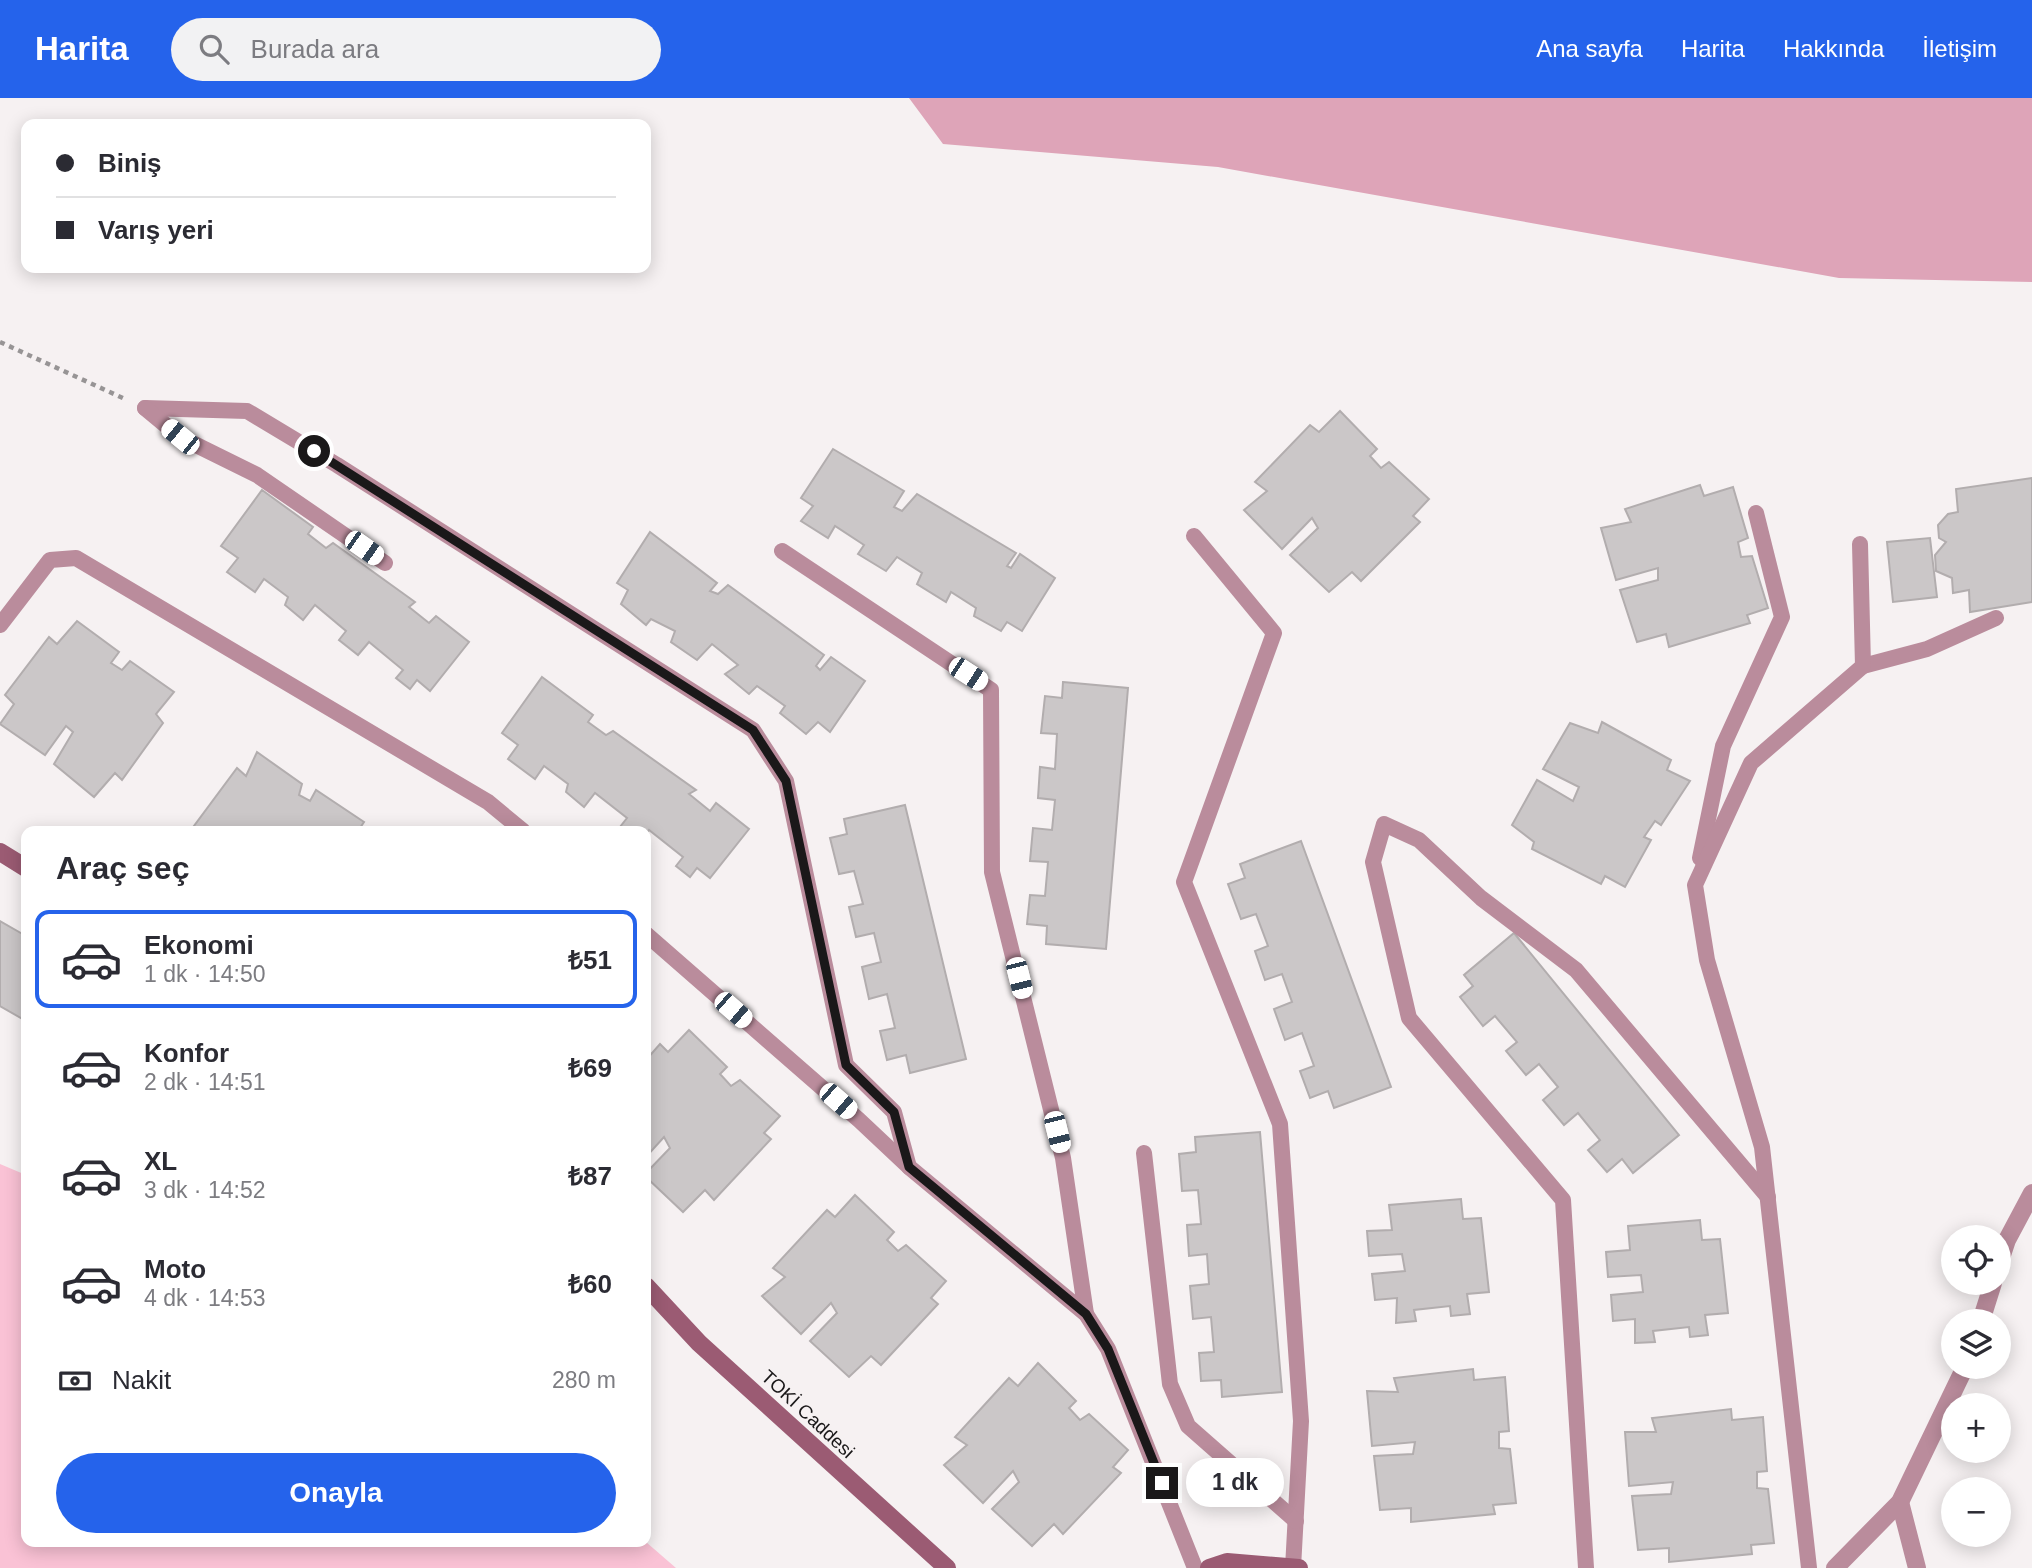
<!DOCTYPE html>
<html lang="tr">
<meta charset="utf-8">
<style>
:root{--surface:#fff;--page:#f2f2f3;--text:#2b2b33;--muted:#7c7c81;--line:#e1e1e2;--accent:#2563eb}
body{margin:0;font-family:Helvetica,sans-serif;background:var(--page);color:var(--text);height:100vh;display:flex;flex-direction:column;font-size:26px;white-space:nowrap}
*{box-sizing:border-box;margin:0}
p{font-size:23px;color:var(--muted)}
.icon{flex:none;width:38px;height:38px;fill:none;stroke:currentColor;stroke-width:2;stroke-linecap:round;stroke-linejoin:round}
.map{position:relative;flex:1;overflow:hidden}
.panel{position:absolute;left:21px;top:728px;width:630px;height:721px;display:flex;flex-direction:column;background:var(--surface);border-radius:14px;box-shadow:0 4px 18px #0003}
.panel>*{flex:none}
.banner{position:absolute;left:21px;top:21px;width:630px;height:154px;border-radius:14px;box-shadow:0 4px 18px #0003;display:grid;align-content:center;height:154px;padding:0 35px;background:var(--surface)}
.tools{position:absolute;left:1941px;top:1127px;display:grid;gap:14px}
.tools a{display:grid;place-items:center;width:70px;height:70px;border-radius:50%;background:var(--surface);box-shadow:0 4px 18px #0003;font-size:35px}
.end{position:absolute;width:32px;height:32px;margin:-16px;border:9px solid #1a1819;background:#fff;box-shadow:0 0 0 4px #fff}
.from{border-radius:50%}
.bubble{position:absolute;height:49px;border-radius:24px;background:var(--surface);box-shadow:0 4px 18px #0003;font-size:23px;font-weight:700;line-height:49px;text-align:center}
.car{position:absolute;width:21px;height:42px;margin:-21px -10px;border-radius:9px;box-shadow:0 0 5px 2px #0007;background:linear-gradient(#fff 24%,#345 0 40%,#fff 0 76%,#345 0 86%,#fff 0)}
.banner b{display:flex;align-items:center;gap:24px;height:66px;font-size:26px}
.banner b+b{border-top:2px solid var(--line)}
.banner i{width:18px;height:18px;background:var(--text)}
ul{padding:0;list-style:none}
li{display:flex;align-items:center;gap:21px;height:98px;margin:0 14px 10px;padding:0 21px;border:4px solid transparent;border-radius:14px}
li div{flex:1}
li b{display:block;font-size:26px}
li em{font-style:normal;font-weight:700}
li.active{border-color:var(--accent)}
li>.icon{width:63px;height:63px;stroke-width:1.5}
h2{padding:0 35px;font-size:32px;line-height:84px}
.pay{display:flex;align-items:center;gap:18px;height:77px;padding:0 35px;font-size:26px}
.pay p{margin-inline-start:auto}
.primary-button{display:flex;gap:14px;margin-top:auto;padding:14px 35px}
.primary-button a{flex:1;height:80px;border-radius:42px;background:var(--accent);color:#fff;font-size:28px;font-weight:700;line-height:80px;text-align:center}
header{display:flex;align-items:center;gap:42px;box-sizing:border-box;height:98px;padding:0 35px;background:var(--accent);color:#fff}
header strong{font-size:33px}
nav{display:flex;gap:38px;margin-inline-start:auto;font-size:24px}
.search{width:490px;height:63px;background:var(--page);display:flex;align-items:center;gap:18px;box-sizing:border-box;padding:0 24px;border-radius:38px;color:var(--muted);font-size:26px}
.map>svg:first-child{display:block}
.green{fill:#fac2d5}
.forest{fill:#dea4b8}
.building{fill:#cbc7c8;stroke:#b2adae;stroke-width:2}
.lines{fill:none;stroke-linecap:round;stroke-linejoin:round}
.path{stroke:#979495;stroke-width:4.5;stroke-dasharray:5 5;stroke-linecap:butt}
.lane{stroke:#ba8c9c;stroke-width:16}
.street{stroke:#ba8c9c;stroke-width:18}
.secondary{stroke:#9b5b73;stroke-width:18}
.route{stroke:#1a1819;stroke-width:9}
.labels{text-anchor:middle;dominant-baseline:central;stroke-width:7;stroke-linejoin:round;paint-order:stroke}
.street-label{font-size:19px;fill:#1a1819;stroke:#f6f1f2}
</style>
<header>
<strong>Harita</strong>
<div class="search"><svg class="icon" aria-label="search" viewBox="0 0 24 24"><circle cx="10" cy="10" r="6"/><path d="M15 15l6 6"/></svg>Burada ara</div>
<nav><a>Ana sayfa</a><a>Harita</a><a>Hakkında</a><a>İletişim</a></nav>
</header>
<div class="map">
<svg width="2032" height="1470" viewBox="0 0 2032 1470">
<rect width="100%" height="100%" fill="#f6f1f2"/>
<!-- green -->
<path class="green" d="M 0,1066 L 26,1077 L 26,1444 L 646,1444 L 676,1470 L 0,1470 Z"/>
<!-- forest -->
<path class="forest" d="M 909,0 L 2032,0 L 2032,184 L 1839,180 L 1218,69 L 943,46 Z"/>
<!-- building -->
<g class="building">
<path d="M 1340,313 L 1377,351 L 1370,358 L 1381,370 L 1389,364 L 1429,401 L 1413,418 L 1420,424 L 1361,483 L 1352,474 L 1329,494 L 1290,457 L 1318,430 L 1312,420 L 1282,451 L 1244,412 L 1267,393 L 1255,384 L 1310,327 L 1319,334 Z"/>
<path d="M 833,351 L 904,393 L 894,409 L 902,413 L 917,396 L 1016,455 L 1007,468 L 1011,470 L 1020,456 L 1055,480 L 1022,533 L 1007,524 L 1001,533 L 974,518 L 976,510 L 951,494 L 946,504 L 917,486 L 922,475 L 897,459 L 886,473 L 858,456 L 864,447 L 835,428 L 828,440 L 801,423 L 813,408 L 801,400 Z"/>
<path d="M 2032,380 L 2032,504 L 1970,514 L 1969,492 L 1953,495 L 1952,480 L 1936,473 L 1935,457 L 1946,444 L 1939,440 L 1938,427 L 1948,416 L 1958,414 L 1956,391 Z"/>
<path d="M 1700,387 L 1704,398 L 1733,389 L 1748,440 L 1738,444 L 1741,459 L 1752,458 L 1768,510 L 1747,517 L 1750,525 L 1669,549 L 1666,536 L 1637,544 L 1620,492 L 1658,482 L 1658,470 L 1616,482 L 1601,430 L 1631,424 L 1625,411 Z"/>
<path d="M 262,392 L 313,429 L 308,436 L 326,450 L 333,445 L 415,504 L 409,509 L 429,525 L 436,518 L 469,544 L 430,593 L 417,582 L 410,591 L 396,580 L 403,572 L 369,544 L 358,557 L 339,542 L 346,533 L 315,507 L 303,522 L 285,507 L 288,499 L 264,481 L 255,494 L 227,474 L 238,460 L 221,448 Z"/>
<path d="M 650,434 L 717,485 L 710,493 L 718,496 L 728,487 L 824,557 L 816,568 L 820,572 L 831,559 L 865,583 L 830,634 L 818,624 L 806,636 L 780,615 L 785,608 L 757,588 L 749,596 L 725,576 L 738,567 L 712,546 L 697,562 L 671,544 L 675,533 L 651,521 L 646,527 L 621,506 L 628,492 L 617,485 Z"/>
<path d="M 1930,440 L 1937,499 L 1893,504 L 1887,444 Z"/>
<path d="M 77,523 L 119,554 L 111,565 L 122,572 L 130,563 L 174,594 L 156,616 L 163,625 L 122,682 L 115,675 L 94,699 L 54,666 L 73,634 L 66,628 L 45,657 L 0,626 L 14,606 L 5,597 L 49,539 L 57,546 Z"/>
<path d="M 542,579 L 593,617 L 588,624 L 606,637 L 613,633 L 696,692 L 689,696 L 710,713 L 716,705 L 749,731 L 710,780 L 697,770 L 690,779 L 676,768 L 683,759 L 649,732 L 646,736 L 646,733 L 626,733 L 620,729 L 627,720 L 595,695 L 584,709 L 566,694 L 568,686 L 544,668 L 535,681 L 508,661 L 518,647 L 502,635 Z"/>
<path d="M 1063,584 L 1128,590 L 1106,851 L 1046,846 L 1047,828 L 1027,826 L 1030,797 L 1045,798 L 1048,764 L 1030,763 L 1033,730 L 1052,732 L 1055,702 L 1038,700 L 1040,669 L 1055,671 L 1057,636 L 1041,635 L 1045,598 L 1062,600 Z"/>
<path d="M 1602,624 L 1671,662 L 1667,672 L 1690,683 L 1661,727 L 1655,723 L 1644,739 L 1651,742 L 1625,789 L 1605,778 L 1601,786 L 1532,751 L 1534,744 L 1512,727 L 1537,682 L 1573,703 L 1579,689 L 1543,671 L 1570,625 L 1598,635 Z"/>
<path d="M 257,654 L 302,686 L 299,697 L 310,703 L 316,692 L 364,724 L 358,733 L 199,733 L 194,728 L 237,670 L 246,678 Z"/>
<path d="M 905,707 L 966,961 L 910,975 L 906,957 L 887,962 L 880,933 L 895,930 L 887,896 L 869,901 L 862,869 L 881,864 L 874,835 L 856,839 L 849,809 L 863,806 L 854,773 L 839,776 L 830,740 L 847,736 L 844,721 Z"/>
<path d="M 1301,743 L 1391,989 L 1334,1010 L 1328,993 L 1310,1000 L 1300,973 L 1314,968 L 1302,935 L 1285,942 L 1274,911 L 1292,904 L 1282,876 L 1265,882 L 1255,853 L 1268,848 L 1256,816 L 1241,821 L 1228,786 L 1245,780 L 1240,766 Z"/>
<path d="M 0,823 L 26,838 L 26,923 L 0,908 Z"/>
<path d="M 1514,835 L 1679,1037 L 1633,1075 L 1622,1061 L 1607,1074 L 1588,1052 L 1600,1042 L 1578,1015 L 1564,1027 L 1543,1002 L 1558,989 L 1539,966 L 1526,977 L 1506,953 L 1517,944 L 1495,918 L 1483,928 L 1460,899 L 1473,888 L 1464,877 Z"/>
<path d="M 689,932 L 727,969 L 720,976 L 731,988 L 740,982 L 780,1018 L 764,1035 L 771,1041 L 714,1102 L 705,1092 L 683,1114 L 646,1079 L 646,1075 L 670,1050 L 664,1039 L 646,1059 L 646,962 L 660,946 L 668,954 Z"/>
<path d="M 1260,1034 L 1282,1294 L 1222,1299 L 1221,1282 L 1201,1283 L 1199,1255 L 1214,1254 L 1211,1219 L 1193,1221 L 1190,1188 L 1209,1186 L 1207,1156 L 1189,1158 L 1187,1127 L 1201,1126 L 1198,1092 L 1182,1093 L 1179,1056 L 1196,1054 L 1195,1039 Z"/>
<path d="M 855,1097 L 894,1134 L 887,1142 L 898,1153 L 906,1147 L 946,1183 L 931,1200 L 938,1206 L 881,1267 L 871,1258 L 849,1279 L 810,1243 L 837,1215 L 831,1205 L 801,1236 L 762,1198 L 785,1179 L 773,1170 L 827,1112 L 835,1119 Z"/>
<path d="M 1461,1101 L 1463,1121 L 1481,1120 L 1489,1194 L 1467,1196 L 1470,1216 L 1451,1218 L 1450,1208 L 1414,1212 L 1416,1223 L 1396,1225 L 1397,1200 L 1375,1202 L 1372,1176 L 1405,1173 L 1402,1156 L 1369,1158 L 1367,1133 L 1392,1132 L 1389,1107 Z"/>
<path d="M 1700,1122 L 1702,1142 L 1720,1141 L 1728,1215 L 1705,1217 L 1708,1237 L 1690,1239 L 1689,1229 L 1653,1233 L 1655,1244 L 1635,1245 L 1635,1221 L 1613,1223 L 1611,1197 L 1643,1194 L 1641,1177 L 1608,1179 L 1606,1154 L 1630,1152 L 1628,1128 Z"/>
<path d="M 1038,1265 L 1076,1303 L 1069,1310 L 1080,1322 L 1089,1316 L 1128,1352 L 1113,1369 L 1121,1375 L 1063,1436 L 1054,1426 L 1032,1448 L 992,1411 L 1019,1384 L 1013,1373 L 983,1405 L 944,1367 L 967,1347 L 955,1339 L 1009,1280 L 1018,1288 Z"/>
<path d="M 1473,1271 L 1474,1282 L 1505,1279 L 1509,1333 L 1499,1334 L 1499,1350 L 1510,1351 L 1516,1405 L 1493,1407 L 1495,1416 L 1411,1424 L 1411,1410 L 1380,1412 L 1374,1358 L 1413,1356 L 1415,1344 L 1372,1348 L 1367,1293 L 1398,1294 L 1394,1280 Z"/>
<path d="M 1731,1311 L 1732,1322 L 1763,1319 L 1767,1373 L 1757,1374 L 1757,1390 L 1768,1391 L 1774,1445 L 1751,1447 L 1752,1456 L 1669,1464 L 1669,1450 L 1638,1452 L 1632,1398 L 1671,1396 L 1673,1384 L 1629,1388 L 1625,1334 L 1656,1334 L 1652,1320 Z"/>
</g>
<g class="lines">
<!-- path -->
<path class="path" d="M 0,244 L 125,301"/>
<!-- lane -->
<g class="lane">
<path d="M 145,310 L 247,313 L 337,367 L 753,632 L 786,683 L 846,967 L 894,1014 L 909,1069"/>
<path d="M 145,310 L 180,339 L 257,377 L 385,465"/>
<path d="M 1194,438 L 1274,535 L 1184,784 L 1280,1026 L 1301,1323 L 1293,1470"/>
<path d="M 782,453 L 991,592 L 992,774 L 1063,1060 L 1086,1216"/>
<path d="M 0,527 L 50,462 L 76,460 L 488,704 L 523,733"/>
<path d="M 1863,568 L 1927,551 L 1996,520"/>
<path d="M 1700,760 L 1723,648 L 1782,519 L 1756,415"/>
<path d="M 646,836 L 859,1022 L 909,1069 L 1086,1216 L 1108,1251 L 1195,1470"/>
<path d="M 1144,1055 L 1170,1286 L 1188,1328 L 1296,1423"/>
<path d="M 1586,1470 L 1563,1102 L 1409,920 L 1373,764 L 1384,726 L 1419,742 L 1481,800 L 1576,872 L 1768,1099"/>
<path d="M 1809,1470 L 1762,1049 L 1707,862 L 1695,787 L 1751,665 L 1863,568 L 1860,446"/>
</g>
<!-- street -->
<g class="street">
<path d="M 1998,1169 L 2007,1142 L 2032,1095"/>
<path d="M 1981,1223 L 1993,1185"/>
<path d="M 1900,1404 L 1917,1470"/>
<path d="M 1835,1470 L 1900,1404 L 1965,1269"/>
</g>
<!-- secondary -->
<g class="secondary">
<path d="M 0,754 L 26,770"/>
<path d="M 646,1188 L 699,1245 L 947,1470"/>
<path d="M 1209,1470 L 1227,1464 L 1299,1470"/>
</g>
</g>
<g class="lines">
<!-- route -->
<path class="route" d="M 314,353 L 753,632 L 786,683 L 846,967 L 894,1014 L 909,1069 L 1086,1216 L 1108,1251 L 1162,1385"/>
</g>
<g class="labels">
<!-- street labels -->
<g class="street-label">
<text transform="translate(808 1316) rotate(43)">TOKİ Caddesi</text>
</g>
</g>
</svg>
<div class="tools">
<a><svg class="icon" aria-label="locate" viewBox="0 0 24 24"><circle cx="12" cy="12" r="6"/><path d="M12 2v4M12 18v4M2 12h4M18 12h4"/></svg></a>
<a><svg class="icon" aria-label="layers" viewBox="0 0 24 24"><path d="M12 4l9 5-9 5-9-5zM3 14l9 5 9-5"/></svg></a>
<a>+</a>
<a>−</a>
</div>
<i class="end from" style="left:314px;top:353px"></i>
<i class="end" style="left:1162px;top:1385px"></i>
<div class="bubble" style="left:1186px;top:1360px;width:98px">1 dk</div>
<i class="car" style="left:180px;top:339px;rotate:309deg"></i>
<i class="car" style="left:364px;top:450px;rotate:125deg"></i>
<i class="car" style="left:968px;top:576px;rotate:123deg"></i>
<i class="car" style="left:1019px;top:880px;rotate:166deg"></i>
<i class="car" style="left:733px;top:912px;rotate:131deg"></i>
<i class="car" style="left:838px;top:1003px;rotate:131deg"></i>
<i class="car" style="left:1057px;top:1034px;rotate:166deg"></i>
<div class="banner">
<b><i class="from"></i>Biniş</b>
<b><i></i>Varış yeri</b>
</div>
<section class="panel">
<h2>Araç seç</h2>
<ul>
<li class="active"><svg class="icon" aria-label="car" viewBox="0 0 24 24"><path d="M5 17H2v-5l4-1 3-4h7l3 4 3 1v5h-3M9 17h6M6 11h13"/><circle cx="7" cy="17" r="2"/><circle cx="17" cy="17" r="2"/></svg><div><b>Ekonomi</b><p>1 dk · 14:50</p></div><em>₺51</em></li>
<li><svg class="icon" aria-label="car" viewBox="0 0 24 24"><path d="M5 17H2v-5l4-1 3-4h7l3 4 3 1v5h-3M9 17h6M6 11h13"/><circle cx="7" cy="17" r="2"/><circle cx="17" cy="17" r="2"/></svg><div><b>Konfor</b><p>2 dk · 14:51</p></div><em>₺69</em></li>
<li><svg class="icon" aria-label="car" viewBox="0 0 24 24"><path d="M5 17H2v-5l4-1 3-4h7l3 4 3 1v5h-3M9 17h6M6 11h13"/><circle cx="7" cy="17" r="2"/><circle cx="17" cy="17" r="2"/></svg><div><b>XL</b><p>3 dk · 14:52</p></div><em>₺87</em></li>
<li><svg class="icon" aria-label="car" viewBox="0 0 24 24"><path d="M5 17H2v-5l4-1 3-4h7l3 4 3 1v5h-3M9 17h6M6 11h13"/><circle cx="7" cy="17" r="2"/><circle cx="17" cy="17" r="2"/></svg><div><b>Moto</b><p>4 dk · 14:53</p></div><em>₺60</em></li>
</ul>
<div class="pay"><svg class="icon" aria-label="cash" viewBox="0 0 24 24"><path d="M3 7h18v10H3z"/><circle cx="12" cy="12" r="2"/></svg>Nakit<p>280 m</p></div>
<div class="primary-button"><a>Onayla</a></div>
</section>
</div>
